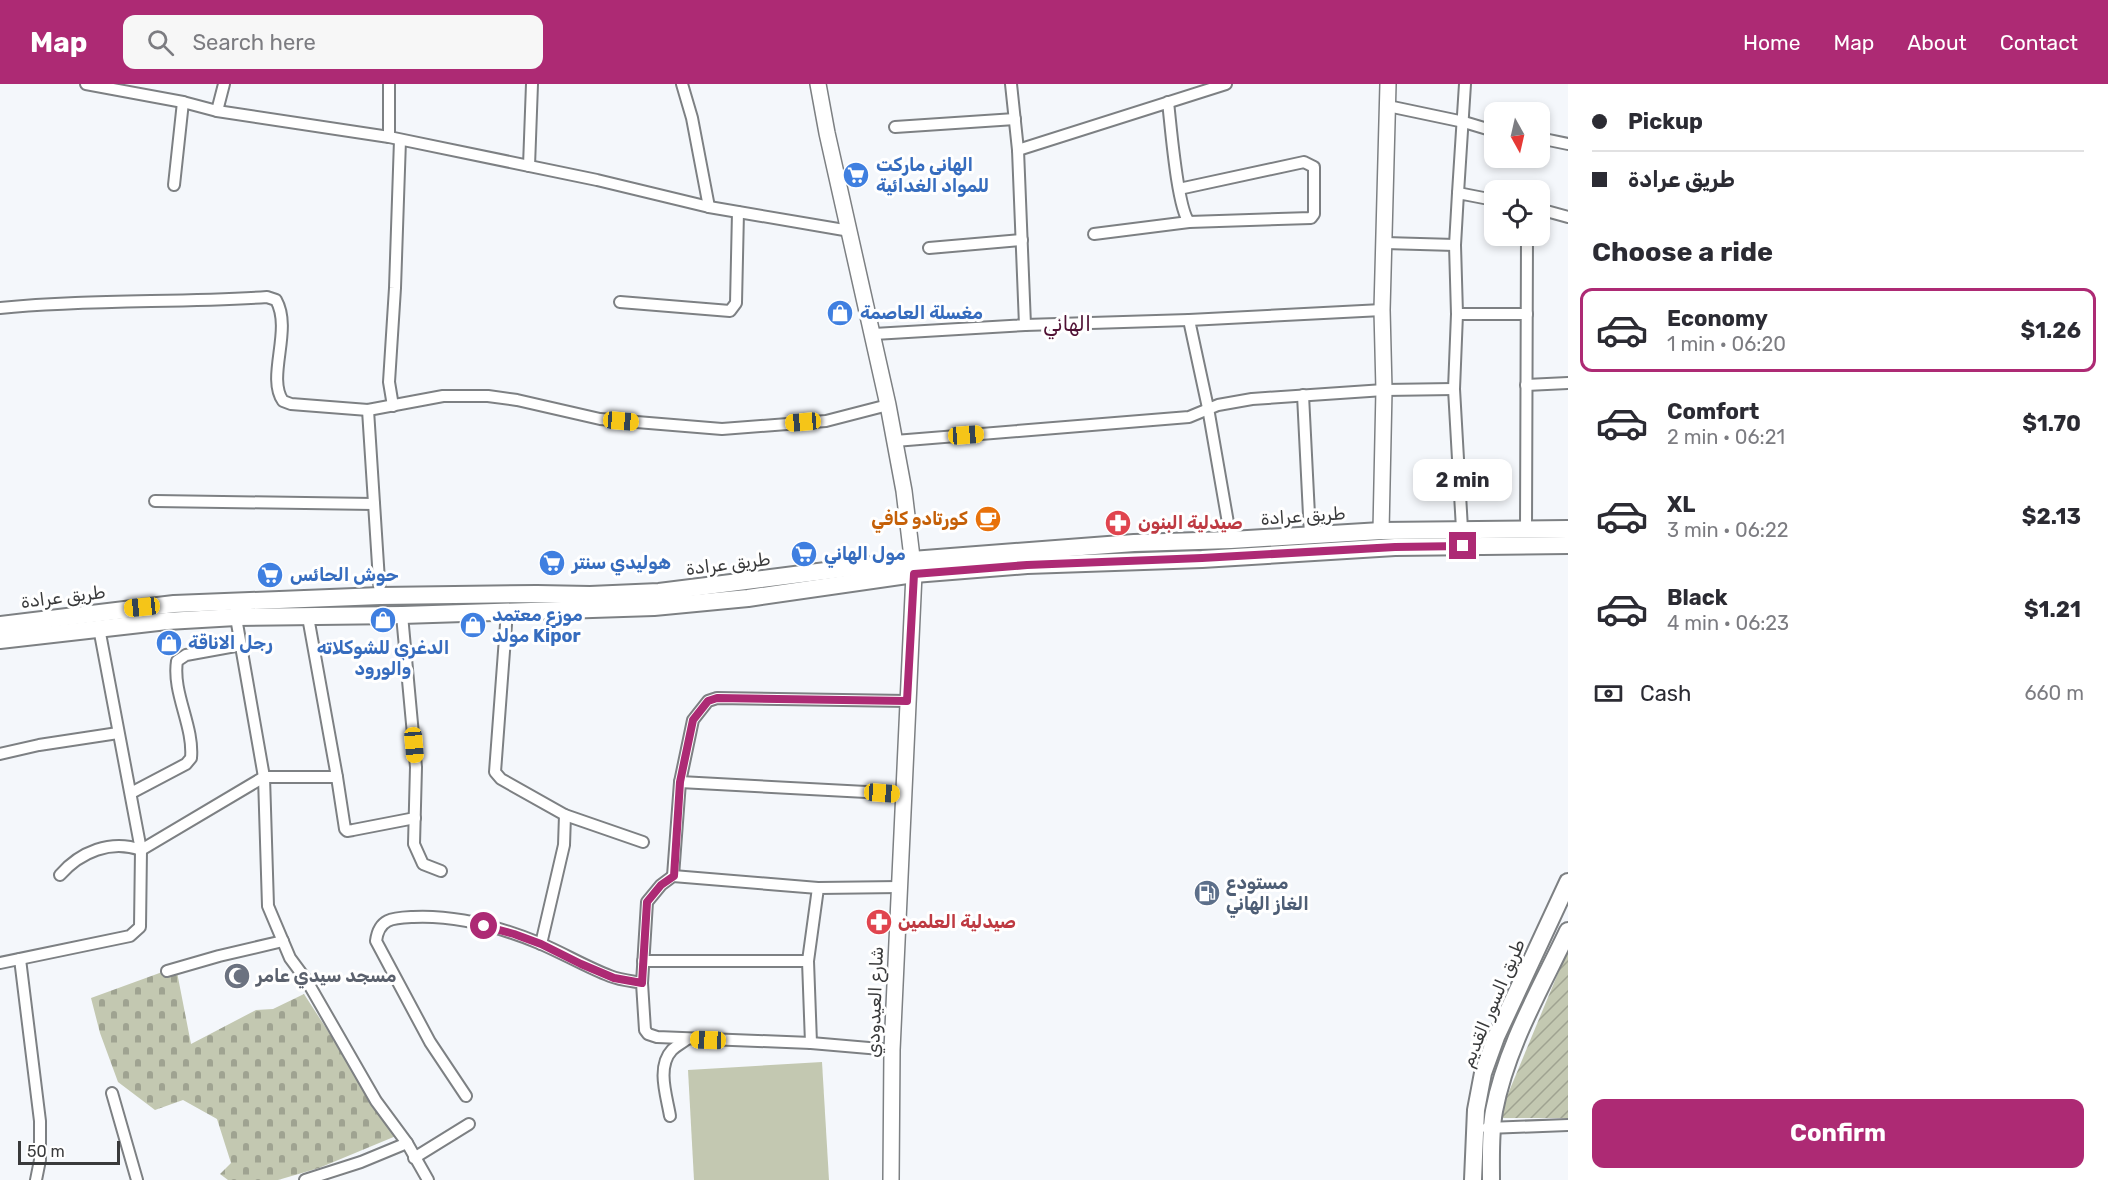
<!DOCTYPE html>
<meta charset="utf-8">
<style>
:root{--surface:#fff;--page:#f7f7f7;--text:#2b2b33;--muted:#7c7c81;--line:#e1e1e2;--accent:#ad2a74}
body{margin:0;font-family:Rubik,Vazirmatn,sans-serif;background:var(--page);color:var(--text);height:100vh;display:flex;flex-direction:column;font-size:22px;white-space:nowrap}
*{box-sizing:border-box;margin:0}
p{font-size:20px;color:var(--muted)}
.icon{flex:none;width:33px;height:33px;fill:none;stroke:currentColor;stroke-width:2;stroke-linecap:round;stroke-linejoin:round}
.map{position:relative;flex:1;overflow:hidden}
.details{display:flex;flex-direction:column;background:var(--surface);width:540px}
.details>*{flex:none}
.banner{display:grid;align-content:center;height:132px;padding:0 24px;background:var(--surface)}
.needle{width:39px;rotate:172deg}
.buttons{position:absolute;left:1484px;top:18px;display:grid;gap:12px}
.buttons a{display:grid;place-items:center;width:66px;height:66px;border-radius:12px;background:var(--surface);box-shadow:0 3px 9px #0003;font-size:30px}
.scale{position:absolute;left:18px;bottom:15px;width:102px;box-sizing:border-box;padding-left:6px;border:3px solid #393a3b;border-top:0;font-size:16px;line-height:21px;white-space:nowrap;color:#393a3b;-webkit-text-stroke:4px #fff;paint-order:stroke}
.end{position:absolute;width:27px;height:27px;margin:-14px;border:8px solid #ad2a74;background:#fff;box-shadow:0 0 0 3px #fff}
.from{border-radius:50%}
.bubble{position:absolute;height:42px;border-radius:12px;background:var(--surface);box-shadow:0 3px 9px #0003;font-size:20px;font-weight:700;line-height:42px;text-align:center}
.car{position:absolute;width:18px;height:36px;margin:-18px -9px;border-radius:8px;box-shadow:0 0 4px 2px #0007;background:linear-gradient(#f5c518 24%,#345 0 40%,#f5c518 0 76%,#345 0 86%,#f5c518 0)}
.banner b{display:flex;align-items:center;gap:21px;height:57px;font-size:22px}
.banner b+b{border-top:2px solid var(--line)}
.banner i{width:15px;height:15px;background:var(--text)}
ul{padding:0;list-style:none}
li{display:flex;align-items:center;gap:18px;height:84px;margin:0 12px 9px;padding:0 12px;border:3px solid transparent;border-radius:12px}
li div{flex:1}
li b{display:block;font-size:22px}
li em{font-style:normal;font-weight:700}
li.active{border-color:var(--accent)}
li>.icon{width:54px;height:54px;stroke-width:1.5}
h2{padding:0 24px;font-size:27px;line-height:72px}
.pay{display:flex;align-items:center;gap:15px;height:66px;padding:0 24px;font-size:22px}
.pay p{margin-inline-start:auto}
.button{display:flex;gap:12px;margin-top:auto;padding:12px 24px}
.button a{flex:1;height:69px;border-radius:12px;background:var(--accent);color:#fff;font-size:24px;font-weight:700;line-height:69px;text-align:center}
header{display:flex;align-items:center;gap:36px;box-sizing:border-box;height:84px;padding:0 30px;background:var(--accent);color:#fff}
header strong{font-size:28px}
nav{display:flex;gap:33px;margin-inline-start:auto;font-size:21px}
.search{width:420px;height:54px;background:var(--page);display:flex;align-items:center;gap:15px;box-sizing:border-box;padding:0 21px;border-radius:12px;color:var(--muted);font-size:22px}
main{display:flex;flex:1;min-height:0}
.map>svg:first-child{display:block}
.grass{fill:#c3c8b1}
.cemetery{fill:url(#cemetery-stones)}
.garden{fill:url(#garden-furrows)}
.lines{fill:none;stroke-linecap:round;stroke-linejoin:round}
.street-casing{stroke:#7d8083;stroke-width:14}
.secondary-casing{stroke:#7d8083;stroke-width:18}
.primary-casing{stroke:#7d8083;stroke-width:20}
.street{stroke:#fff;stroke-width:10}
.secondary{stroke:#fff;stroke-width:15}
.primary{stroke:#fff;stroke-width:16}
.route{stroke:#ad2a74;stroke-width:8}
.labels{text-anchor:middle;dominant-baseline:central;stroke-width:6;stroke-linejoin:round;paint-order:stroke}
.shop-label{font-size:18px;font-weight:bold;fill:#366cbe;stroke:#fff;text-anchor:start}
.street-label{font-size:18px;fill:#393a3b;stroke:#fff}
.food-label{font-size:18px;font-weight:bold;fill:#c56008;stroke:#fff;text-anchor:end}
.health-label{font-size:18px;font-weight:bold;fill:#be3a42;stroke:#fff;text-anchor:start}
.service-label{font-size:18px;font-weight:bold;fill:#4e5e75;stroke:#fff;text-anchor:start}
.worship-label{font-size:18px;font-weight:bold;fill:#5b616d;stroke:#fff;text-anchor:start}
.quarter-label{font-size:21px;fill:#501134;stroke:#fff}
</style>
<header>
<strong>Map</strong>
<div class="search"><svg class="icon" aria-label="search" viewBox="0 0 24 24"><circle cx="10" cy="10" r="6"/><path d="M15 15l6 6"/></svg>Search here</div>
<nav><a>Home</a><a>Map</a><a>About</a><a>Contact</a></nav>
</header>
<main>
<div class="map">
<svg width="1568" height="1096" viewBox="0 0 1568 1096">
<defs>
<pattern id="cemetery-stones" width="16" height="16" patternUnits="userSpaceOnUse" patternTransform="scale(1.5)"><rect width="16" height="16" fill="#c3c8b1"/><path d="M2 7V4a2 2 0 0 1 4 0v3zM10 15v-3a2 2 0 0 1 4 0v3z" fill="#9fa391"/></pattern>
<pattern id="garden-furrows" width="10" height="10" patternUnits="userSpaceOnUse" patternTransform="scale(1.5)"><rect width="10" height="10" fill="#c3c8b1"/><path d="M-1 1l2-2M0 10L10 0M9 11l2-2" fill="none" stroke="#9fa391"/></pattern>
</defs>
<rect width="100%" height="100%" fill="#f4f7fb"/>
<!-- grass -->
<path class="grass" d="M 822,978 L 829,1096 L 694,1096 L 688,986 Z"/>
<!-- cemetery -->
<path class="cemetery" d="M 176,883 L 191,960 L 256,926 L 273,925 L 304,910 L 396,1052 L 319,1084 L 278,1096 L 228,1096 L 220,1090 L 231,1079 L 217,1035 L 183,1016 L 155,1026 L 118,998 L 100,949 L 91,914 Z"/>
<!-- garden -->
<path class="garden" d="M 1568,865 L 1568,1034 L 1498,1034 Z"/>
<g class="lines">
<defs>
<g id="street">
<path d="M 86,0 L 183,18 L 217,27 L 389,53 L 597,96 L 709,123 L 850,147"/>
<path d="M 389,0 L 389,53"/>
<path d="M 682,0 L 692,34 L 709,123"/>
<path d="M 1168,18 C 1171,43 1177,123 1189,138 L 1311,134 L 1314,130 L 1314,83 L 1304,78 L 1179,105"/>
<path d="M 1388,22 L 1464,38 L 1494,47"/>
<path d="M 217,27 L 224,0"/>
<path d="M 895,43 L 1015,35"/>
<path d="M 1539,54 L 1568,60"/>
<path d="M 1018,66 L 1226,0"/>
<path d="M 529,82 L 532,0"/>
<path d="M 174,101 L 183,18"/>
<path d="M 1458,109 L 1465,0"/>
<path d="M 1539,125 L 1568,133"/>
<path d="M 1094,150 L 1189,138"/>
<path d="M 1385,159 L 1455,161"/>
<path d="M 929,164 L 1022,156"/>
<path d="M 620,218 L 730,227 L 736,219 L 738,128"/>
<path d="M 0,224 C 89,215 178,219 267,213 L 276,216 C 293,246 266,293 283,317 L 291,320 L 368,326 L 443,312 L 488,312 L 517,316 L 600,335 L 722,345 L 826,337 L 888,321"/>
<path d="M 1457,230 L 1527,230"/>
<path d="M 1025,241 L 1189,236"/>
<path d="M 874,250 L 1025,241 L 1018,66 L 1011,0"/>
<path d="M 1526,301 L 1568,299"/>
<path d="M 1303,311 L 1310,451"/>
<path d="M 393,322 L 389,298 L 395,204 L 400,56"/>
<path d="M 368,326 L 380,512"/>
<path d="M 895,357 L 1189,333 L 1218,321 L 1252,315 L 1384,306 L 1454,305"/>
<path d="M 155,417 L 374,420"/>
<path d="M 1462,445 L 1454,305 L 1457,230 L 1455,161 L 1458,109 L 1494,116"/>
<path d="M 1526,445 L 1527,152"/>
<path d="M 1231,456 L 1208,324 L 1189,236 L 1382,226"/>
<path d="M 507,527 L 495,688 L 501,695 L 565,731 L 564,761 L 541,860"/>
<path d="M 235,528 L 264,693 L 268,822 L 290,874 L 307,897 L 376,1017 L 407,1059 L 428,1096"/>
<path d="M 402,531 L 416,683 L 414,760 L 423,780 L 441,787"/>
<path d="M 308,533 L 337,693 L 345,745 L 347,747 L 353,746 L 415,734"/>
<path d="M 0,670 L 39,661 L 118,649"/>
<path d="M 680,698 L 904,710"/>
<path d="M 131,709 L 186,680 L 191,674 C 194,642 172,609 177,577 L 186,571 L 241,561"/>
<path d="M 565,731 L 643,758"/>
<path d="M 60,791 C 80,768 111,755 141,766 L 264,693 L 337,693"/>
<path d="M 673,792 L 680,698 L 693,636 L 708,617 L 717,614 L 907,617"/>
<path d="M 20,875 L 40,1037 L 40,1076 L 36,1096"/>
<path d="M 643,877 L 808,877"/>
<path d="M 0,879 L 130,852 L 140,843 L 141,766 L 99,544"/>
<path d="M 167,887 L 219,872 L 283,857"/>
<path d="M 642,899 L 647,818 L 661,801 L 673,792 L 818,804"/>
<path d="M 811,959 L 808,877 L 818,804 L 900,803"/>
<path d="M 112,1009 L 137,1096"/>
<path d="M 466,1012 L 430,958 L 376,857 C 379,834 393,834 413,833 C 455,831 500,843 539,859 C 563,869 586,883 610,892 C 620,896 631,897 642,899 L 645,946 L 648,950 L 657,953 L 811,959 L 892,966"/>
<path d="M 670,1032 C 667,1013 656,983 672,966 C 676,962 682,959 687,955"/>
<path d="M 1487,1044 L 1568,1041"/>
<path d="M 414,1074 L 469,1040"/>
<path d="M 305,1096 L 361,1078 L 407,1059"/>
</g>
<g id="secondary">
<path d="M 818,0 L 827,49 L 888,321 L 904,407 L 914,490 L 892,966 L 891,1096"/>
<path d="M 1381,447 L 1384,306 L 1382,226 L 1388,0"/>
</g>
<g id="primary">
<path d="M 0,541 L 174,520 L 380,512 L 537,510 L 590,511 L 659,508 L 912,476 L 1134,459 L 1231,456 L 1381,447 L 1568,445"/>
<path d="M 0,556 L 167,537 L 236,533 L 402,531 L 654,523 L 748,514 L 914,490 L 1027,481 L 1202,475 L 1395,463 L 1568,461"/>
<path d="M 1473,1096 L 1476,1026 L 1483,989 L 1496,953 L 1568,798"/>
<path d="M 1491,1096 C 1491,1073 1490,1049 1494,1027 C 1506,963 1541,904 1568,847"/>
</g>
</defs>
<!-- street casing -->
<use href="#street" class="street-casing"/>
<!-- secondary casing -->
<use href="#secondary" class="secondary-casing"/>
<!-- primary casing -->
<use href="#primary" class="primary-casing"/>
<!-- street -->
<use href="#street" class="street"/>
<!-- secondary -->
<use href="#secondary" class="secondary"/>
<!-- primary -->
<use href="#primary" class="primary"/>
</g>
<g class="lines">
<!-- route -->
<path class="route" d="M 484,842 L 514,850 L 541,860 L 581,880 L 614,894 L 642,899 L 647,818 L 661,801 L 674,792 L 680,698 L 693,636 L 708,617 L 717,614 L 907,617 L 914,490 L 1027,481 L 1202,474 L 1395,463 L 1463,462"/>
</g>
<!-- icons -->
<defs>
<symbol id="supermarket-disc" viewBox="-11 -11 22 22"><circle r="9.5" fill="#3f7fe0" stroke="#fff"/><path d="M-6-5.5h2.5l.6 2H6L4.5 2H-2.5L-4.4-4H-6ZM-1.5 3.2a1.3 1.3 0 1 0 .1 0ZM3 3.2a1.3 1.3 0 1 0 .1 0Z" fill="#fff"/></symbol>
<symbol id="shop-disc" viewBox="-11 -11 22 22"><circle r="9.5" fill="#3f7fe0" stroke="#fff"/><path d="M-5-2.5h2.3a2.7 3.5 0 0 1 5.4 0H5L5.5 6h-11ZM-1.5-2.5h3a1.5 2.3 0 0 0-3 0Z" fill="#fff"/></symbol>
<symbol id="cafe-disc" viewBox="-11 -11 22 22"><circle r="9.5" fill="#e8710a" stroke="#fff"/><path d="M-5.5-4.5H6V0H3Q3 3.5 0 3.5H-2.5Q-5.5 3.5-5.5 0ZM3-3.2v2h1.7v-2ZM-6 4.5H4V6H-6Z" fill="#fff"/></symbol>
<symbol id="pharmacy-disc" viewBox="-11 -11 22 22"><circle r="9.5" fill="#e0444e" stroke="#fff"/><path d="M-2-6h4v4h4v4h-4v4h-4v-4h-4v-4h4Z" fill="#fff"/></symbol>
<symbol id="fuel-disc" viewBox="-11 -11 22 22"><circle r="9.5" fill="#5c6f8a" stroke="#fff"/><path d="M-5.5-6h7V0h2V4h1.3V-2.5L3-4.5l.8-.8L6-3V5H2.5V1h-1V6h-7ZM-4.2-4.7v3.2H.2V-4.7Z" fill="#fff"/></symbol>
<symbol id="mosque-disc" viewBox="-11 -11 22 22"><circle r="9.5" fill="#6b7280" stroke="#fff"/><path d="M3.5-4.9A6 6 0 1 0 3.5 4.9A5 5 0 1 1 3.5-4.9Z" fill="#fff"/></symbol>
</defs>
<g fill-rule="evenodd">
<use href="#supermarket-disc" x="841" y="76" width="30" height="30"/>
<use href="#shop-disc" x="825" y="214" width="30" height="30"/>
<use href="#cafe-disc" x="973" y="420" width="30" height="30"/>
<use href="#pharmacy-disc" x="1103" y="424" width="30" height="30"/>
<use href="#supermarket-disc" x="789" y="455" width="30" height="30"/>
<use href="#supermarket-disc" x="537" y="464" width="30" height="30"/>
<use href="#supermarket-disc" x="255" y="476" width="30" height="30"/>
<use href="#shop-disc" x="368" y="521" width="30" height="30"/>
<use href="#shop-disc" x="458" y="526" width="30" height="30"/>
<use href="#shop-disc" x="154" y="544" width="30" height="30"/>
<use href="#fuel-disc" x="1192" y="794" width="30" height="30"/>
<use href="#pharmacy-disc" x="864" y="823" width="30" height="30"/>
<use href="#mosque-disc" x="222" y="877" width="30" height="30"/>
</g>
<g class="labels">
<!-- shop labels -->
<g class="shop-label">
<text x="876" y="81">الهاني ماركت<tspan x="876" dy="21">للمواد الغدائية</tspan></text>
<text x="860" y="229">مغسلة العاصمة</text>
<text x="824" y="470">مول الهاني</text>
<text x="572" y="479">هوليدي سنتر</text>
<text x="290" y="491">حوش الحائس</text>
<text x="492" y="531">موزع معتمد<tspan x="492" dy="21">مولد Kipor</tspan></text>
<text x="188" y="559">رجل الاناقة</text>
<text x="383" y="564" text-anchor="middle">الدغري للشوكلاته<tspan x="383" dy="21">والورود</tspan></text>
</g>
<!-- street labels -->
<g class="street-label">
<text transform="translate(1303 432) rotate(-4)">طريق عرادة</text>
<text transform="translate(728 480) rotate(-7)">طريق عرادة</text>
<text transform="translate(63 513) rotate(-7)">طريق عرادة</text>
<text transform="translate(875 918) rotate(-88)">شارع العيدودي</text>
<text transform="translate(1493 919) rotate(-67)">طريق السور القديم</text>
</g>
<!-- food labels -->
<g class="food-label">
<text x="968" y="435">كورتادو كافي</text>
</g>
<!-- health labels -->
<g class="health-label">
<text x="1138" y="439">صيدلية البنون</text>
<text x="898" y="838">صيدلية العلمين</text>
</g>
<!-- service labels -->
<g class="service-label">
<text x="1226" y="799">مستودع<tspan x="1226" dy="21">الغاز الهاني</tspan></text>
</g>
<!-- worship labels -->
<g class="worship-label">
<text x="256" y="892">مسجد سيدي عامر</text>
</g>
<!-- quarter labels -->
<g class="quarter-label">
<text x="1067" y="239">الهاني</text>
</g>
</g>
</svg>
<div class="buttons">
<a><svg class="needle" viewBox="-14 -14 28 28"><path d="M0-13l5 13h-10z" fill="#e53935"/><path d="M0 13l5-13h-10z" fill="#7c7c81"/></svg></a>
<a><svg class="icon" aria-label="locate" viewBox="0 0 24 24"><circle cx="12" cy="12" r="6"/><path d="M12 2v4M12 18v4M2 12h4M18 12h4"/></svg></a>
</div>
<div class="scale">50 m</div>
<i class="end from" style="left:484px;top:842px"></i>
<i class="end" style="left:1463px;top:462px"></i>
<div class="bubble" style="left:1413px;top:375px;width:99px">2 min</div>
<i class="car" style="left:621px;top:337px;rotate:95deg"></i>
<i class="car" style="left:803px;top:338px;rotate:265deg"></i>
<i class="car" style="left:966px;top:351px;rotate:86deg"></i>
<i class="car" style="left:142px;top:523px;rotate:264deg"></i>
<i class="car" style="left:414px;top:661px;rotate:175deg"></i>
<i class="car" style="left:882px;top:709px;rotate:94deg"></i>
<i class="car" style="left:708px;top:956px;rotate:272deg"></i>
</div>
<section class="details">
<div class="banner">
<b><i class="from"></i>Pickup</b>
<b><i></i>طريق عرادة</b>
</div>
<h2>Choose a ride</h2>
<ul>
<li class="active"><svg class="icon" aria-label="car" viewBox="0 0 24 24"><path d="M5 17H2v-5l4-1 3-4h7l3 4 3 1v5h-3M9 17h6M6 11h13"/><circle cx="7" cy="17" r="2"/><circle cx="17" cy="17" r="2"/></svg><div><b>Economy</b><p>1 min · 06:20</p></div><em>$1.26</em></li>
<li><svg class="icon" aria-label="car" viewBox="0 0 24 24"><path d="M5 17H2v-5l4-1 3-4h7l3 4 3 1v5h-3M9 17h6M6 11h13"/><circle cx="7" cy="17" r="2"/><circle cx="17" cy="17" r="2"/></svg><div><b>Comfort</b><p>2 min · 06:21</p></div><em>$1.70</em></li>
<li><svg class="icon" aria-label="car" viewBox="0 0 24 24"><path d="M5 17H2v-5l4-1 3-4h7l3 4 3 1v5h-3M9 17h6M6 11h13"/><circle cx="7" cy="17" r="2"/><circle cx="17" cy="17" r="2"/></svg><div><b>XL</b><p>3 min · 06:22</p></div><em>$2.13</em></li>
<li><svg class="icon" aria-label="car" viewBox="0 0 24 24"><path d="M5 17H2v-5l4-1 3-4h7l3 4 3 1v5h-3M9 17h6M6 11h13"/><circle cx="7" cy="17" r="2"/><circle cx="17" cy="17" r="2"/></svg><div><b>Black</b><p>4 min · 06:23</p></div><em>$1.21</em></li>
</ul>
<div class="pay"><svg class="icon" aria-label="cash" viewBox="0 0 24 24"><path d="M3 7h18v10H3z"/><circle cx="12" cy="12" r="2"/></svg>Cash<p>660 m</p></div>
<div class="button"><a>Confirm</a></div>
</section>
</main>
